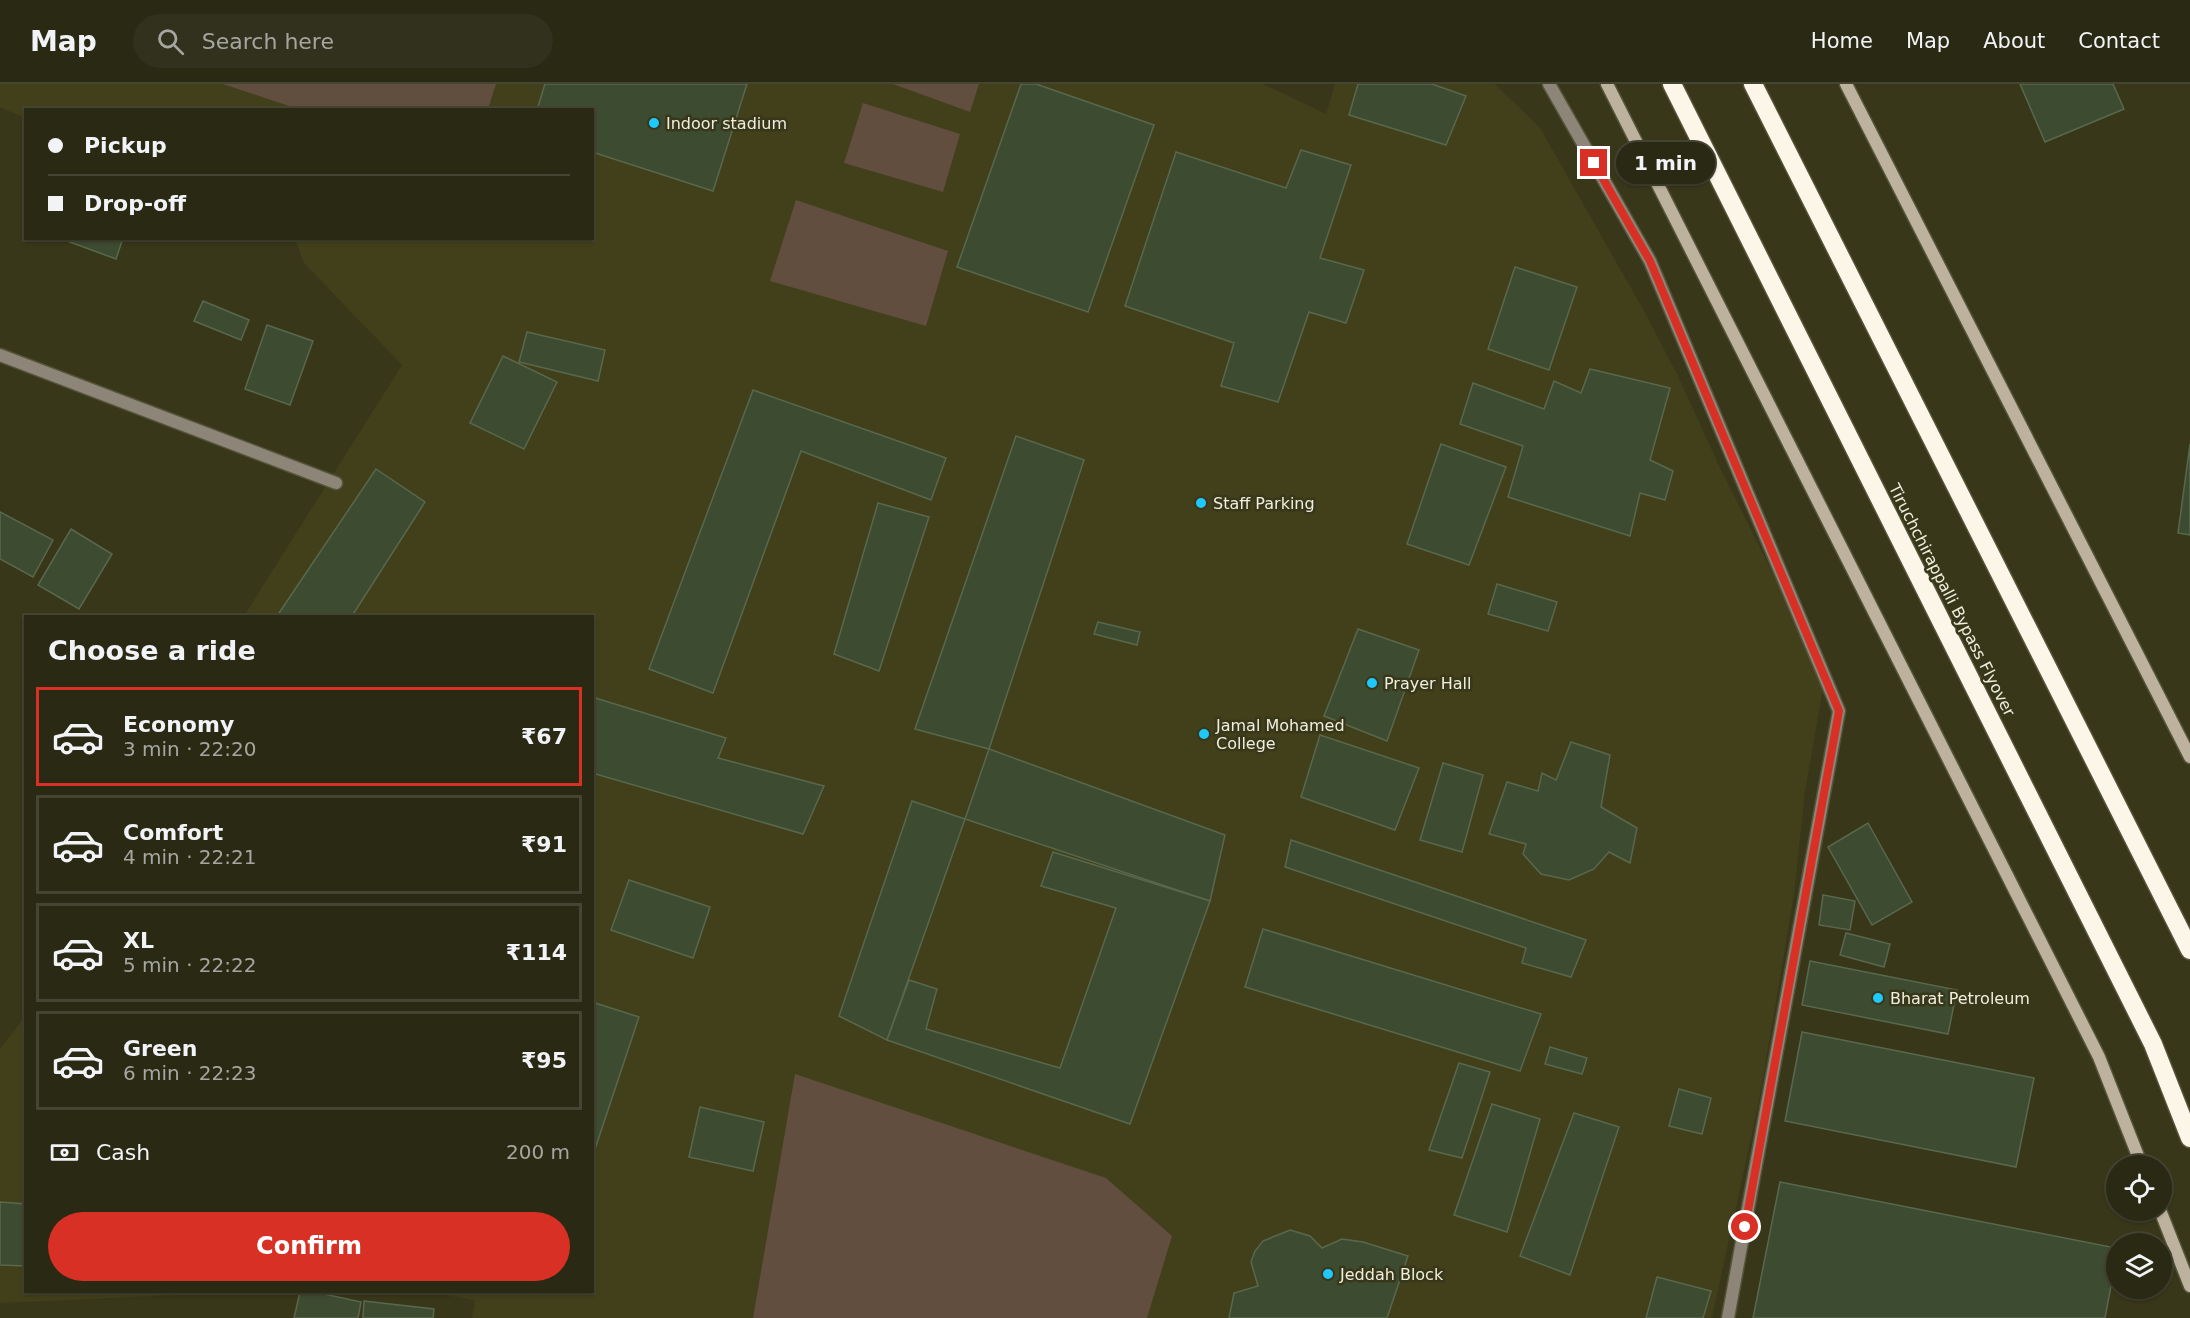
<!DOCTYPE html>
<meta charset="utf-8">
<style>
:root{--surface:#2a2914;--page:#32311d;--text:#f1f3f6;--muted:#a5a6a0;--line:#464534;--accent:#d93025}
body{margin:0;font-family:"DejaVu Sans",sans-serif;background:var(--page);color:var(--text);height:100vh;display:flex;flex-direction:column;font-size:22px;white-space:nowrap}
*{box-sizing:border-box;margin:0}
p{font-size:20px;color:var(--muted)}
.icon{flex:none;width:33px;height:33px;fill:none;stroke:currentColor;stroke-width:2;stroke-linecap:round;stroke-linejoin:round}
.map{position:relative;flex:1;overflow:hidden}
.drawer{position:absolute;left:24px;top:531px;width:570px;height:678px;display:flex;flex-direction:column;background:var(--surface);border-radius:0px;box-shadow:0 2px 4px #0004,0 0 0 2px var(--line)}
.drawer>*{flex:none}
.hud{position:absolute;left:24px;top:24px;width:570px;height:132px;border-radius:0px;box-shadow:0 2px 4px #0004,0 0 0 2px var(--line);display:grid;align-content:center;height:132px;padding:0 24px;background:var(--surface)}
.tools{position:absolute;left:2106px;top:1071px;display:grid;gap:12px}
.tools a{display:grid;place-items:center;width:66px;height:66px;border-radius:50%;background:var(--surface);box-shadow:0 2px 4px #0004,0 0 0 2px var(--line);font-size:30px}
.end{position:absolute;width:27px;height:27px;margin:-14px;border:8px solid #d93025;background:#fff;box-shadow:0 0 0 3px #fff}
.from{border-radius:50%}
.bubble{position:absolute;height:42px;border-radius:21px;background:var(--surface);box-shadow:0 2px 4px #0004,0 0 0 2px var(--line);font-size:20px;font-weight:700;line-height:42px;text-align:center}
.hud b{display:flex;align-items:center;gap:21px;height:57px;font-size:22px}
.hud b+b{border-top:2px solid var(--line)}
.hud i{width:15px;height:15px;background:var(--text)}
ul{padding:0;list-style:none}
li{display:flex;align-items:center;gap:18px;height:99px;margin:0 12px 9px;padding:0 12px;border:3px solid var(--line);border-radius:0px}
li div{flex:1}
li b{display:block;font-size:22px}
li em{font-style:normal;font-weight:700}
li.selected{border-color:var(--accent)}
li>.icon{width:54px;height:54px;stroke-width:1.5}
h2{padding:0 24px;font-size:27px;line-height:72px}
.pay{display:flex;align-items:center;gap:15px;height:66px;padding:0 24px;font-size:22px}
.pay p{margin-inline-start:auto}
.cta{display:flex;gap:12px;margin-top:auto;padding:12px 24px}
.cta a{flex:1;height:69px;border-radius:36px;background:var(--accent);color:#fff;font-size:24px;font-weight:700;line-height:69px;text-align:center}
header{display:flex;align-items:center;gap:36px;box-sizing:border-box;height:84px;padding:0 30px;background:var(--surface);border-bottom:2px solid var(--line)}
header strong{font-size:28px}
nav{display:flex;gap:33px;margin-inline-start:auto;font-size:21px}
.search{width:420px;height:54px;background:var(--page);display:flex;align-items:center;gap:15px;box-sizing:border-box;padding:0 21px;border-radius:33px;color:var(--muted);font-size:22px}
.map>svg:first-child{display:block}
.built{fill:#41401b}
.green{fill:#614e3f}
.building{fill:#3d4b31;stroke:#59684d;stroke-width:1.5}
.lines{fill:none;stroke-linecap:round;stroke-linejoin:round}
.street-casing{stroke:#555439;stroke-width:15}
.secondary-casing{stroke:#555439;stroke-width:15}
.highway-casing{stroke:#555439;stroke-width:21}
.street{stroke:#8c8578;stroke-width:12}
.secondary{stroke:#bdb29d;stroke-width:12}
.highway{stroke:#fcf6e9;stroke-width:18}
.route{stroke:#d93025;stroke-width:8}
.poi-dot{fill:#1ec9fd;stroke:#38371a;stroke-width:2}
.labels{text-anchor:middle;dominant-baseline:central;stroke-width:5;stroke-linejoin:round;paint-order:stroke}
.poi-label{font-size:16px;fill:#eeefdd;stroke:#38371a;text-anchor:start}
.street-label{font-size:16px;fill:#eeefdd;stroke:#38371a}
</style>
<header>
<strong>Map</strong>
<div class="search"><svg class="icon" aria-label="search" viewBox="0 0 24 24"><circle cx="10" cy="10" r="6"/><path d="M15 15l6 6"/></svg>Search here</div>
<nav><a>Home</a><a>Map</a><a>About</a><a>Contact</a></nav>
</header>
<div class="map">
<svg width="2190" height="1234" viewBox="0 0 2190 1234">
<rect width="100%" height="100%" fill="#38371a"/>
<!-- built -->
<g class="built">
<path d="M 0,0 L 1263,0 L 1326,30 L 1335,0 L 1495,0 L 1540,44 L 1644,227 L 1678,292 L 1721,386 L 1825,593 L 1805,707 L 1794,810 L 1760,1012 L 1712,1234 L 472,1234 L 475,1216 L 428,1208 L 592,1208 L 592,532 L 244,532 L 402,281 L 304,179 L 295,155 L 592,154 L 592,26 L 26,26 L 25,34 L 0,23 Z"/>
<path d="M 25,933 L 26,1208 L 245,1208 L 0,1219 L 0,965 Z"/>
</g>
<!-- green -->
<g class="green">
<path d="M 223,0 L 496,0 L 488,25 L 298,25 Z"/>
<path d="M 893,0 L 979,0 L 970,28 Z"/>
<path d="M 863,19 L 960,50 L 943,108 L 844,79 Z"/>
<path d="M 796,116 L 948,167 L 926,242 L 770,197 Z"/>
<path d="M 795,990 L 1106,1094 L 1172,1152 L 1147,1234 L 753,1234 Z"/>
</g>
<!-- building -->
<g class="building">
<path d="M 545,0 L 747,0 L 713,107 L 592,68 L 592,26 L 537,26 Z"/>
<path d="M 1021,0 L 1036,0 L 1154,41 L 1088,228 L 957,183 Z"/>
<path d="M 1358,0 L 1432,0 L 1466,12 L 1446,61 L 1349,31 Z"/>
<path d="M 2020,0 L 2113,0 L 2124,25 L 2045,58 Z"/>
<path d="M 1301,66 L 1351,81 L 1320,174 L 1364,186 L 1346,239 L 1309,228 L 1278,318 L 1221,302 L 1234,259 L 1125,222 L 1176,68 L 1286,104 Z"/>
<path d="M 59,154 L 123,154 L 116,175 Z"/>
<path d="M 1515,183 L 1577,203 L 1549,286 L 1488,265 Z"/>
<path d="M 203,217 L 249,236 L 241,256 L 194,237 Z"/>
<path d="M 267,241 L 313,257 L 290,321 L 245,305 Z"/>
<path d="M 527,248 L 605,266 L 598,297 L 519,278 Z"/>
<path d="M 503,272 L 557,298 L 524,365 L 470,339 Z"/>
<path d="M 1590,285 L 1670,304 L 1650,376 L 1673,387 L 1665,416 L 1640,409 L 1630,452 L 1508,413 L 1523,362 L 1460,340 L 1473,299 L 1544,325 L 1554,297 L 1581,309 Z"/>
<path d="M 753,306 L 946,374 L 931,416 L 801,367 L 713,609 L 649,585 Z"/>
<path d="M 1016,352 L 1084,376 L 989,665 L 915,645 Z"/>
<path d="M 1441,360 L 1506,383 L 1469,481 L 1407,460 Z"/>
<path d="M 2190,360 L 2190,451 L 2178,449 Z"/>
<path d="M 376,385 L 425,418 L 352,532 L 277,532 Z"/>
<path d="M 878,419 L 929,433 L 879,587 L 834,570 Z"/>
<path d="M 0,428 L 53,456 L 33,493 L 0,475 Z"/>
<path d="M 71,445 L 112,470 L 79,525 L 38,501 Z"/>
<path d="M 1497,500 L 1557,518 L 1548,547 L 1488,530 Z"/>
<path d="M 1098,538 L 1140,548 L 1137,561 L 1094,550 Z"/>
<path d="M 1358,545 L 1419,566 L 1387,657 L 1324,632 Z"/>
<path d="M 592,613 L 726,654 L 718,674 L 824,702 L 803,750 L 592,689 Z"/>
<path d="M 1320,651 L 1419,684 L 1395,746 L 1301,713 Z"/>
<path d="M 1571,658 L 1610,671 L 1601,723 L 1637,744 L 1630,779 L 1609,768 L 1594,785 L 1569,796 L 1541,790 L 1523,770 L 1526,760 L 1489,750 L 1507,698 L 1538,707 L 1542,689 L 1556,696 Z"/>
<path d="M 989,665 L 1225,751 L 1210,817 L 965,735 Z"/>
<path d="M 1443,679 L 1483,691 L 1462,768 L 1420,756 Z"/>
<path d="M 912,717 L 965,735 L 887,956 L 839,932 Z"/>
<path d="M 1868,739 L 1912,818 L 1872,841 L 1828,763 Z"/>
<path d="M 1291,756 L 1586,856 L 1571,893 L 1522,879 L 1526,864 L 1285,783 Z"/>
<path d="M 1053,768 L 1210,817 L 1130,1040 L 887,956 L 909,896 L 937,905 L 926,945 L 1060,984 L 1116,824 L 1041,802 Z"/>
<path d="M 629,796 L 710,823 L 693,874 L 611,846 Z"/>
<path d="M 1823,811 L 1855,817 L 1850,846 L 1819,841 Z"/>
<path d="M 1263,845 L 1541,930 L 1520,987 L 1245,903 Z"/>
<path d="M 1846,849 L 1890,860 L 1884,883 L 1840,871 Z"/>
<path d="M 1810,877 L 1957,906 L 1948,950 L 1802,921 Z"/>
<path d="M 592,918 L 639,933 L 592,1074 Z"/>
<path d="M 1802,948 L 2034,994 L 2016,1083 L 1785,1037 Z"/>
<path d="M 1550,963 L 1587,974 L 1582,990 L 1545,980 Z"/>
<path d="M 1459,979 L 1490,988 L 1462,1074 L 1429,1066 Z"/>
<path d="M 1679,1005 L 1711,1014 L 1702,1050 L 1669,1042 Z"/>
<path d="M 1492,1020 L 1540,1035 L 1507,1148 L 1454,1131 Z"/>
<path d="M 700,1023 L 764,1038 L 753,1087 L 689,1073 Z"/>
<path d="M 1574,1029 L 1619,1043 L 1570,1191 L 1520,1172 Z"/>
<path d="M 1780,1098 L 2116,1164 L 2116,1175 L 2105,1234 L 1753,1234 Z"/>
<path d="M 0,1118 L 26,1120 L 26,1182 L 0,1181 Z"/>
<path d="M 1290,1146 L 1310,1152 L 1322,1164 L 1342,1155 L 1363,1158 L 1408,1172 L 1387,1234 L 1229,1234 L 1234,1209 L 1258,1202 L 1251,1178 L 1255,1167 L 1263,1157 Z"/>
<path d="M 1657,1193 L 1711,1207 L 1703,1234 L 1646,1234 Z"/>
<path d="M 300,1208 L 315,1208 L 361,1218 L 358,1234 L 294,1234 Z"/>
<path d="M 364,1217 L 434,1225 L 433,1234 L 363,1234 Z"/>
</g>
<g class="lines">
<defs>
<g id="street">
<path d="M 1549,0 L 1650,177 L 1839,627 L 1728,1234"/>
<path d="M 0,271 L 336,399"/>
</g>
<g id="secondary">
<path d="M 1607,0 L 2099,973 L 2142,1082"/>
<path d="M 1846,0 L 2190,673"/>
<path d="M 2160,1126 L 2190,1202"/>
</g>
<g id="highway">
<path d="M 1672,0 L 2153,960 L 2190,1054"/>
<path d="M 1753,0 L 2190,866"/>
</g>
</defs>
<!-- street casing -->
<use href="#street" class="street-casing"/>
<!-- secondary casing -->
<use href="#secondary" class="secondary-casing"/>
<!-- highway casing -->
<use href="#highway" class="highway-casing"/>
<!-- street -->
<use href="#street" class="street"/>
<!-- secondary -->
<use href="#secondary" class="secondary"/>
<!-- highway -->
<use href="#highway" class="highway"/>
</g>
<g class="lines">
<!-- route -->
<path class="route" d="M 1594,79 L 1650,177 L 1839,627 L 1745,1143"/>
</g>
<!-- markers -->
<g class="poi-dot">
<circle cx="654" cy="39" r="6"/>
<circle cx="1201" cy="419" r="6"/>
<circle cx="1372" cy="599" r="6"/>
<circle cx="1204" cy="650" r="6"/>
<circle cx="1878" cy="914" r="6"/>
<circle cx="1328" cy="1190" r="6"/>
</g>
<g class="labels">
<!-- poi labels -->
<g class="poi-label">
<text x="666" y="39">Indoor stadium</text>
<text x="1213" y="419">Staff Parking</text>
<text x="1384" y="599">Prayer Hall</text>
<text x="1216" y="641">Jamal Mohamed<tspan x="1216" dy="18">College</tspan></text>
<text x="1890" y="914">Bharat Petroleum</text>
<text x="1340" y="1190">Jeddah Block</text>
</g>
<!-- street labels -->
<g class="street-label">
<text transform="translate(1952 516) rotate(63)">Tiruchchirappalli Bypass Flyover</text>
</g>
</g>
</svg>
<div class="tools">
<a><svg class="icon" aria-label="locate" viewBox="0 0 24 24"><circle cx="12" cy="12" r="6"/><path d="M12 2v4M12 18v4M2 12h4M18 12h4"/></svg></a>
<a><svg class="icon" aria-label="layers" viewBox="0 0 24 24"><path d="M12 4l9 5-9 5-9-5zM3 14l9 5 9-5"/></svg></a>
</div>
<i class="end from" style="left:1745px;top:1143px"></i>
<i class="end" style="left:1594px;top:79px"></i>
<div class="bubble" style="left:1616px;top:58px;width:99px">1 min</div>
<div class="hud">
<b><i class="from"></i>Pickup</b>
<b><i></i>Drop-off</b>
</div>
<section class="drawer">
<h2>Choose a ride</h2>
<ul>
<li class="selected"><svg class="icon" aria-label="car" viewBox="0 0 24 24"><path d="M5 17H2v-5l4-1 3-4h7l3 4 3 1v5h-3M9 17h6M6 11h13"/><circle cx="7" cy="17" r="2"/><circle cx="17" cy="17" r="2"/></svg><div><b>Economy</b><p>3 min · 22:20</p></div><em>₹67</em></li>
<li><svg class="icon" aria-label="car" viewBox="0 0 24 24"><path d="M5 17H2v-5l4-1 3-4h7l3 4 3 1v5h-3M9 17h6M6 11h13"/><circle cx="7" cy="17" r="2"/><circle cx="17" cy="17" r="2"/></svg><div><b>Comfort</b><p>4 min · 22:21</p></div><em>₹91</em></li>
<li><svg class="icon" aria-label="car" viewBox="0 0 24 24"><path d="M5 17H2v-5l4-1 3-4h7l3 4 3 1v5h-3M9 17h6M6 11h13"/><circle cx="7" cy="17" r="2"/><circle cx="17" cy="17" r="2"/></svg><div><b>XL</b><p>5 min · 22:22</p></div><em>₹114</em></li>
<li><svg class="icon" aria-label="car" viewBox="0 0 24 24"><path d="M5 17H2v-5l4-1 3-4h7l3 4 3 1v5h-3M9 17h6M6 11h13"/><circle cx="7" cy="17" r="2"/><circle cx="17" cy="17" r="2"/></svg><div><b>Green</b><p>6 min · 22:23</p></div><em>₹95</em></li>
</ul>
<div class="pay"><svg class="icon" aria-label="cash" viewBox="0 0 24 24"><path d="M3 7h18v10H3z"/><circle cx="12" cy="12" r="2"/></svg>Cash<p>200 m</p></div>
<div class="cta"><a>Confirm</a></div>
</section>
</div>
